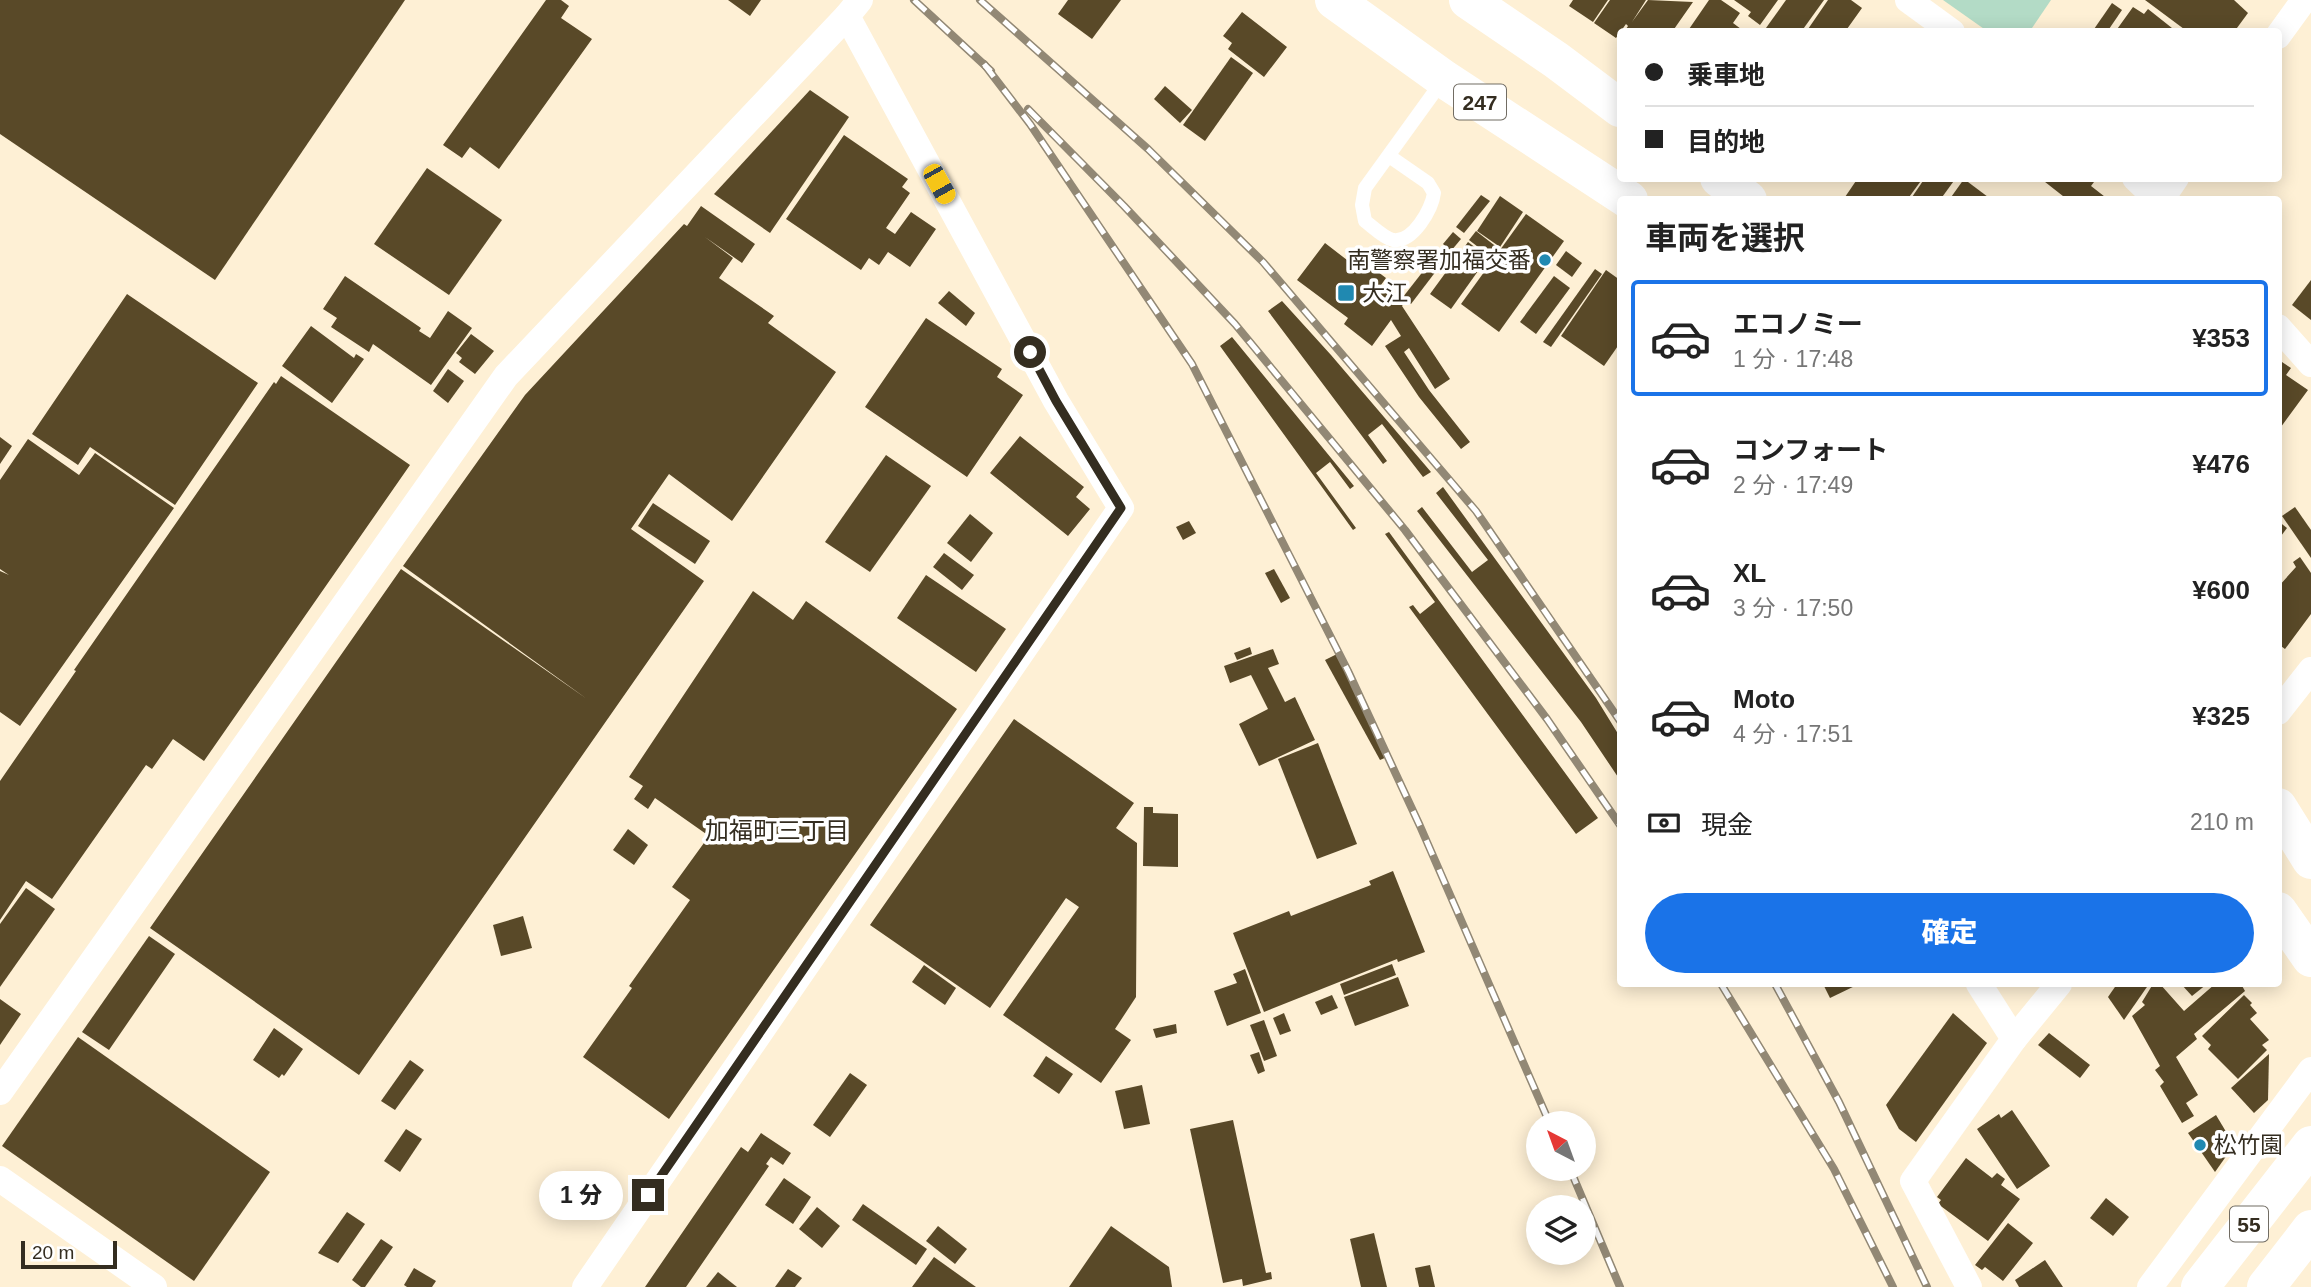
<!DOCTYPE html>
<html lang="ja">
<meta charset="utf-8">
<style>
:root{--surface:#fff;--page:#f2f2f2;--text:#222;--muted:#767676;--line:#e0e0e0;--accent:#1a73e8}
body{margin:0;font-family:Helvetica,"Noto Sans JP",sans-serif;background:var(--page);color:var(--text);height:100vh;display:flex;flex-direction:column;font-size:26px;white-space:nowrap}
*{box-sizing:border-box;margin:0}
p{font-size:23px;color:var(--muted)}
.icon{flex:none;width:38px;height:38px;fill:none;stroke:currentColor;stroke-width:2;stroke-linecap:round;stroke-linejoin:round}
.map{position:relative;flex:1;overflow:hidden}
.side{position:absolute;left:1617px;top:196px;width:665px;height:791px;display:flex;flex-direction:column;background:var(--surface);border-radius:7px;box-shadow:0 4px 18px #0003}
.side>*{flex:none}
.hud{position:absolute;left:1617px;top:28px;width:665px;height:154px;border-radius:7px;box-shadow:0 4px 18px #0003;display:grid;align-content:center;height:154px;padding:0 28px;background:var(--surface)}
.needle{width:46px;rotate:319deg}
.tools{position:absolute;left:1526px;top:1111px;display:grid;gap:14px}
.tools a{display:grid;place-items:center;width:70px;height:70px;border-radius:50%;background:var(--surface);box-shadow:0 4px 18px #0003;font-size:35px}
.scale{position:absolute;left:21px;bottom:18px;width:96px;box-sizing:border-box;padding-left:7px;border:4px solid #342d20;border-top:0;font-size:19px;line-height:24px;white-space:nowrap;color:#342d20;-webkit-text-stroke:5px #fff;paint-order:stroke}
.end{position:absolute;width:32px;height:32px;margin:-16px;border:9px solid #342d20;background:#fff;box-shadow:0 0 0 4px #fff}
.from{border-radius:50%}
.bubble{position:absolute;height:49px;border-radius:24px;background:var(--surface);box-shadow:0 4px 18px #0003;font-size:23px;font-weight:800;line-height:49px;text-align:center}
.car{position:absolute;width:21px;height:42px;margin:-21px -10px;border-radius:9px;box-shadow:0 0 5px 2px #0007;background:linear-gradient(#f5c518 24%,#345 0 40%,#f5c518 0 76%,#345 0 86%,#f5c518 0)}
.hud b{display:flex;align-items:center;gap:24px;height:66px;font-size:26px}
.hud b+b{border-top:2px solid var(--line)}
.hud i{width:18px;height:18px;background:var(--text)}
ul{padding:0;list-style:none}
li{display:flex;align-items:center;gap:21px;height:116px;margin:0 14px 10px;padding:0 14px;border:4px solid transparent;border-radius:7px}
li div{flex:1}
li b{display:block;font-size:26px}
li em{font-style:normal;font-weight:800}
li.active{border-color:var(--accent)}
li>.icon{width:63px;height:63px;stroke-width:1.5}
h2{padding:0 28px;font-size:32px;line-height:84px}
.pay{display:flex;align-items:center;gap:18px;height:77px;padding:0 28px;font-size:26px}
.pay p{margin-inline-start:auto}
.action{display:flex;gap:14px;margin-top:auto;padding:14px 28px}
.action a{flex:1;height:80px;border-radius:42px;background:var(--accent);color:#fff;font-size:28px;font-weight:800;line-height:80px;text-align:center}
.map>svg:first-child{display:block}
.green{fill:#b3dbc6}
.building{fill:#594928}
.lines{fill:none;stroke-linecap:round;stroke-linejoin:round}
.service{stroke:#fff;stroke-width:14}
.minor{stroke:#fff;stroke-width:26}
.primary{stroke:#fff;stroke-width:38}
.trunk{stroke:#fff;stroke-width:38}
.rail-casing{stroke:#928875;stroke-width:8}
.rail{stroke:#fff;stroke-width:5;stroke-dasharray:16;stroke-linecap:butt}
.route{stroke:#342d20;stroke-width:9}
.poi-dot{fill:#2089b1;stroke:#fff;stroke-width:2.5}
.labels{text-anchor:middle;dominant-baseline:central;stroke-width:7;stroke-linejoin:round;paint-order:stroke}
.shield{fill:#fff;stroke:#716c63;stroke-width:2}
.shield-label{font-size:21px;font-weight:bold;fill:#342d20}
.poi-label{font-size:23px;fill:#342d20;stroke:#fff;text-anchor:start}
.neighbourhood-label{font-size:24px;fill:#342d20;stroke:#fff}
</style>
<div class="map">
<svg width="2311" height="1287" viewBox="0 0 2311 1287">
<rect width="100%" height="100%" fill="#fef0d5"/>
<!-- green -->
<path class="green" d="M 1943,0 L 2051,0 L 2030,31 L 1987,31 Z"/>
<!-- building -->
<g class="building">
<path d="M 0,0 L 405,0 L 215,280 L 0,134 Z"/>
<path d="M 546,0 L 561,0 L 569,6 L 561,18 L 592,39 L 499,169 L 470,147 L 462,158 L 443,145 Z"/>
<path d="M 728,0 L 761,0 L 750,16 Z"/>
<path d="M 1068,0 L 1121,0 L 1092,39 L 1058,14 Z"/>
<path d="M 1573,0 L 1608,0 L 1593,22 L 1569,6 Z"/>
<path d="M 1610,0 L 1646,0 L 1632,22 L 1648,0 L 1693,2 L 1672,32 L 1624,32 L 1628,26 L 1626,24 L 1616,38 L 1594,23 Z"/>
<path d="M 1709,0 L 1721,0 L 1740,13 L 1733,23 L 1745,32 L 1687,32 Z"/>
<path d="M 1734,0 L 1778,0 L 1760,25 L 1748,16 L 1751,12 Z"/>
<path d="M 1786,0 L 1824,0 L 1801,32 L 1771,32 L 1766,28 Z"/>
<path d="M 1828,0 L 1851,0 L 1862,8 L 1847,29 L 1850,32 L 1806,32 Z"/>
<path d="M 2145,0 L 2234,0 L 2248,13 L 2234,32 L 2188,32 Z"/>
<path d="M 2112,3 L 2122,10 L 2107,32 L 2092,32 Z"/>
<path d="M 2133,7 L 2144,14 L 2148,9 L 2177,32 L 2115,32 Z"/>
<path d="M 1242,12 L 1287,47 L 1264,77 L 1228,49 L 1232,43 L 1223,36 Z"/>
<path d="M 1231,57 L 1253,73 L 1205,141 L 1183,125 Z"/>
<path d="M 1165,86 L 1192,110 L 1180,123 L 1154,99 Z"/>
<path d="M 810,90 L 849,117 L 770,233 L 714,194 Z"/>
<path d="M 844,135 L 908,179 L 902,187 L 910,193 L 886,228 L 895,234 L 911,212 L 936,229 L 910,267 L 888,252 L 879,265 L 869,258 L 861,270 L 786,219 Z"/>
<path d="M 427,168 L 502,220 L 449,295 L 374,244 Z"/>
<path d="M 1858,178 L 1923,178 L 1907,200 L 1848,200 L 1845,197 Z"/>
<path d="M 1925,178 L 1956,178 L 1940,200 L 1910,200 Z"/>
<path d="M 2040,178 L 2097,178 L 2091,186 L 2109,200 L 2068,200 Z"/>
<path d="M 1964,179 L 1992,200 L 1949,200 Z"/>
<path d="M 1481,195 L 1490,201 L 1464,233 L 1456,227 Z"/>
<path d="M 1500,196 L 1523,212 L 1500,247 L 1477,231 Z"/>
<path d="M 701,206 L 755,244 L 742,263 L 705,237 L 733,258 L 719,278 L 774,316 L 768,323 L 836,372 L 732,521 L 669,474 L 631,529 L 704,581 L 359,1075 L 150,928 L 401,569 L 587,699 L 403,566 L 525,395 L 684,224 L 687,226 Z"/>
<path d="M 1526,214 L 1564,241 L 1499,332 L 1461,304 Z"/>
<path d="M 1476,231 L 1498,248 L 1491,257 L 1469,240 Z"/>
<path d="M 1453,232 L 1461,239 L 1451,251 L 1443,244 Z"/>
<path d="M 1468,242 L 1488,257 L 1451,309 L 1430,294 Z"/>
<path d="M 1325,243 L 1347,260 L 1353,253 L 1386,278 L 1381,285 L 1404,303 L 1402,306 L 1450,379 L 1435,389 L 1409,348 L 1404,352 L 1429,390 L 1470,442 L 1461,449 L 1419,397 L 1385,346 L 1401,336 L 1391,320 L 1372,346 L 1344,324 L 1348,318 L 1297,280 Z"/>
<path d="M 1566,251 L 1582,263 L 1572,277 L 1556,265 Z"/>
<path d="M 1435,256 L 1443,262 L 1411,304 L 1403,297 Z"/>
<path d="M 1595,269 L 1602,274 L 1551,347 L 1543,342 Z"/>
<path d="M 1606,270 L 1620,280 L 1620,343 L 1604,366 L 1561,336 Z"/>
<path d="M 345,276 L 421,328 L 419,331 L 430,338 L 448,311 L 472,328 L 431,385 L 373,344 L 369,352 L 331,327 L 337,318 L 323,309 Z"/>
<path d="M 1554,276 L 1570,288 L 1536,334 L 1520,322 Z"/>
<path d="M 2311,280 L 2311,320 L 2292,305 Z"/>
<path d="M 949,291 L 975,313 L 966,326 L 938,303 Z"/>
<path d="M 127,294 L 258,383 L 175,505 L 90,447 L 78,465 L 32,434 Z"/>
<path d="M 1282,301 L 1331,355 L 1431,472 L 1423,477 L 1382,424 L 1368,435 L 1387,461 L 1383,464 L 1268,311 Z"/>
<path d="M 926,318 L 1002,369 L 997,377 L 1023,395 L 967,477 L 865,407 Z"/>
<path d="M 311,326 L 354,358 L 356,354 L 364,359 L 332,403 L 282,366 Z"/>
<path d="M 471,334 L 494,351 L 475,374 L 459,362 L 462,358 L 456,353 Z"/>
<path d="M 1232,337 L 1354,486 L 1350,489 L 1330,462 L 1316,473 L 1356,528 L 1353,530 L 1220,346 Z"/>
<path d="M 2279,360 L 2291,368 L 2286,375 L 2308,390 L 2278,431 Z"/>
<path d="M 448,369 L 464,381 L 448,403 L 433,391 Z"/>
<path d="M 281,376 L 410,465 L 204,761 L 173,739 L 152,769 L 146,765 L 52,899 L 26,881 L 0,920 L 0,781 L 76,671 L 74,670 L 274,382 L 276,384 Z"/>
<path d="M 1020,436 L 1084,487 L 1076,497 L 1090,509 L 1068,536 L 990,473 Z"/>
<path d="M 0,437 L 12,446 L 0,464 Z"/>
<path d="M 28,439 L 79,475 L 95,453 L 174,508 L 20,726 L 0,712 L 0,571 L 9,575 L 0,569 L 0,480 Z"/>
<path d="M 886,455 L 931,486 L 870,572 L 825,542 Z"/>
<path d="M 1443,487 L 1596,698 L 1620,737 L 1620,780 L 1581,722 L 1417,511 L 1422,507 L 1472,572 L 1488,560 L 1436,493 Z"/>
<path d="M 653,503 L 710,541 L 695,564 L 638,526 Z"/>
<path d="M 2295,507 L 2311,530 L 2311,558 L 2282,516 Z"/>
<path d="M 970,514 L 993,533 L 971,562 L 947,543 Z"/>
<path d="M 1189,521 L 1196,533 L 1183,540 L 1176,527 Z"/>
<path d="M 2278,521 L 2287,528 L 2278,540 Z"/>
<path d="M 1389,532 L 1598,818 L 1576,834 L 1409,607 L 1413,605 L 1420,614 L 1435,602 L 1385,534 Z"/>
<path d="M 944,553 L 974,575 L 962,590 L 933,567 Z"/>
<path d="M 2300,557 L 2311,573 L 2311,614 L 2285,649 L 2278,644 L 2278,587 L 2296,567 L 2293,562 Z"/>
<path d="M 1274,569 L 1290,598 L 1281,603 L 1265,573 Z"/>
<path d="M 926,575 L 1006,629 L 976,672 L 897,618 Z"/>
<path d="M 753,591 L 793,620 L 806,601 L 957,709 L 669,1119 L 583,1057 L 632,988 L 629,986 L 690,900 L 672,887 L 709,836 L 655,798 L 648,809 L 634,799 L 643,786 L 629,777 Z"/>
<path d="M 1250,647 L 1252,654 L 1237,660 L 1234,653 Z"/>
<path d="M 1273,649 L 1279,664 L 1268,668 L 1285,702 L 1295,697 L 1315,740 L 1259,766 L 1239,724 L 1268,709 L 1251,675 L 1230,683 L 1224,666 Z"/>
<path d="M 1339,653 L 1387,757 L 1380,760 L 1325,660 Z"/>
<path d="M 1014,719 L 1134,803 L 1116,828 L 1137,843 L 1136,997 L 1115,1029 L 1131,1040 L 1101,1083 L 1003,1015 L 1079,907 L 1066,898 L 990,1008 L 870,925 Z"/>
<path d="M 1318,743 L 1357,844 L 1317,859 L 1278,759 Z"/>
<path d="M 1144,807 L 1153,807 L 1153,813 L 1178,814 L 1178,867 L 1143,866 Z"/>
<path d="M 628,829 L 648,845 L 634,865 L 613,850 Z"/>
<path d="M 1393,871 L 1425,952 L 1398,962 L 1397,959 L 1264,1012 L 1233,933 L 1289,911 L 1291,916 L 1371,885 L 1369,881 Z"/>
<path d="M 26,888 L 55,909 L 0,987 L 0,924 Z"/>
<path d="M 523,916 L 532,948 L 501,956 L 493,925 Z"/>
<path d="M 149,936 L 175,954 L 109,1050 L 82,1032 Z"/>
<path d="M 1392,964 L 1396,975 L 1344,995 L 1340,984 Z"/>
<path d="M 924,965 L 956,988 L 945,1005 L 912,982 Z"/>
<path d="M 1245,969 L 1261,1013 L 1227,1026 L 1214,991 L 1237,983 L 1233,974 Z"/>
<path d="M 1398,977 L 1409,1006 L 1355,1026 L 1344,997 Z"/>
<path d="M 1823,984 L 1859,984 L 1830,998 Z"/>
<path d="M 2117,984 L 2149,984 L 2124,1020 L 2108,997 Z"/>
<path d="M 2153,984 L 2160,984 L 2184,1011 L 2215,984 L 2241,984 L 2245,991 L 2194,1034 L 2197,1039 L 2176,1057 L 2198,1095 L 2186,1103 L 2194,1116 L 2182,1123 L 2160,1086 L 2164,1082 L 2155,1070 L 2160,1066 L 2132,1016 L 2145,1005 L 2142,1002 Z"/>
<path d="M 2181,984 L 2207,984 L 2192,996 Z"/>
<path d="M 1332,995 L 1338,1008 L 1321,1015 L 1315,1002 Z"/>
<path d="M 2244,995 L 2252,1003 L 2250,1005 L 2257,1013 L 2250,1019 L 2269,1040 L 2262,1045 L 2267,1050 L 2238,1079 L 2208,1049 L 2211,1045 L 2202,1036 Z"/>
<path d="M 0,999 L 21,1014 L 0,1045 Z"/>
<path d="M 1284,1013 L 1291,1031 L 1280,1035 L 1273,1018 Z"/>
<path d="M 1953,1013 L 1987,1043 L 1916,1142 L 1899,1129 L 1886,1105 Z"/>
<path d="M 1264,1020 L 1277,1056 L 1264,1061 L 1250,1025 Z"/>
<path d="M 1176,1024 L 1177,1033 L 1156,1038 L 1153,1029 Z"/>
<path d="M 274,1028 L 303,1049 L 284,1076 L 282,1074 L 279,1078 L 253,1060 Z"/>
<path d="M 2049,1033 L 2090,1065 L 2080,1078 L 2038,1045 Z"/>
<path d="M 78,1037 L 270,1172 L 194,1281 L 2,1146 Z"/>
<path d="M 1259,1052 L 1265,1071 L 1258,1074 L 1250,1055 Z"/>
<path d="M 2269,1054 L 2268,1100 L 2254,1113 L 2231,1088 Z"/>
<path d="M 1046,1056 L 1073,1074 L 1059,1094 L 1033,1076 Z"/>
<path d="M 410,1060 L 424,1070 L 395,1110 L 381,1101 Z"/>
<path d="M 850,1073 L 867,1085 L 830,1137 L 813,1125 Z"/>
<path d="M 1142,1085 L 1150,1124 L 1124,1129 L 1115,1091 Z"/>
<path d="M 2012,1110 L 2050,1166 L 2017,1189 L 1977,1129 L 1999,1114 L 2001,1118 Z"/>
<path d="M 2216,1115 L 2234,1145 L 2215,1172 L 2188,1133 Z"/>
<path d="M 1233,1120 L 1266,1273 L 1271,1272 L 1272,1279 L 1243,1286 L 1242,1279 L 1223,1283 L 1190,1129 Z"/>
<path d="M 406,1129 L 422,1139 L 400,1172 L 384,1161 Z"/>
<path d="M 761,1133 L 791,1153 L 783,1165 L 771,1157 L 766,1164 L 769,1166 L 686,1287 L 645,1287 L 741,1147 L 748,1152 Z"/>
<path d="M 1966,1158 L 1992,1178 L 1997,1173 L 2005,1179 L 2001,1185 L 2020,1199 L 1988,1241 L 1938,1204 L 1941,1200 L 1937,1197 Z"/>
<path d="M 784,1178 L 811,1197 L 793,1224 L 765,1205 Z"/>
<path d="M 2106,1198 L 2129,1217 L 2113,1236 L 2090,1218 Z"/>
<path d="M 863,1204 L 927,1249 L 916,1265 L 852,1220 Z"/>
<path d="M 817,1207 L 840,1226 L 822,1248 L 799,1229 Z"/>
<path d="M 347,1212 L 365,1224 L 338,1263 L 318,1253 Z"/>
<path d="M 2008,1223 L 2033,1243 L 2003,1281 L 1985,1267 L 1982,1270 L 1975,1265 Z"/>
<path d="M 938,1226 L 967,1249 L 955,1264 L 926,1241 Z"/>
<path d="M 1111,1226 L 1169,1267 L 1172,1287 L 1069,1287 Z"/>
<path d="M 1374,1233 L 1387,1287 L 1361,1287 L 1350,1239 Z"/>
<path d="M 381,1239 L 393,1247 L 365,1287 L 361,1287 L 352,1280 Z"/>
<path d="M 934,1257 L 976,1287 L 912,1287 Z"/>
<path d="M 2045,1260 L 2063,1287 L 2019,1287 L 2015,1280 Z"/>
<path d="M 1430,1265 L 1435,1287 L 1419,1287 L 1415,1268 Z"/>
<path d="M 414,1268 L 436,1281 L 432,1287 L 407,1287 L 404,1285 Z"/>
<path d="M 788,1269 L 802,1278 L 795,1287 L 775,1287 Z"/>
<path d="M 718,1272 L 737,1287 L 706,1287 Z"/>
</g>
<g class="lines">
<!-- service -->
<path class="service" d="M 1389,156 L 1428,183 L 1434,193 C 1432,209 1413,243 1393,240 C 1384,238 1373,227 1365,221 L 1362,205 L 1365,188 L 1443,80"/>
<!-- minor -->
<g class="minor">
<path d="M 1908,0 L 1952,32"/>
<path d="M 2278,36 L 2304,0"/>
<path d="M 2135,178 L 2158,200"/>
<path d="M 2161,200 L 2176,178"/>
<path d="M 2278,327 L 2311,364"/>
<path d="M 2278,712 L 2311,670"/>
<path d="M 2014,1039 L 2059,984"/>
<path d="M 0,1092 L 506,376 L 847,16"/>
<path d="M 0,1179 L 154,1287"/>
<path d="M 585,1287 L 1121,508 L 1056,401 L 847,16 L 860,0"/>
<path d="M 1969,1287 L 1913,1181 L 2014,1039 L 1979,984"/>
<path d="M 2150,1287 L 2311,1070"/>
</g>
<!-- primary -->
<g class="primary">
<path d="M 2200,1287 L 2311,1145"/>
<path d="M 2266,1287 L 2311,1229"/>
</g>
<!-- trunk -->
<g class="trunk">
<path d="M 1334,0 L 1444,79 L 1629,200"/>
<path d="M 1468,0 L 1556,60 L 1620,108"/>
<path d="M 1719,178 L 1748,200"/>
<path d="M 2278,807 L 2311,860"/>
<path d="M 2278,911 L 2311,958"/>
</g>
<defs>
<g id="rail">
<path d="M 914,0 L 991,71"/>
<path d="M 980,0 L 1148,149 L 1263,262 L 1476,511 L 1620,721"/>
<path d="M 984,64 L 1030,124 L 1192,364 L 1348,671 L 1420,826 L 1550,1124"/>
<path d="M 1028,109 L 1124,206 L 1235,324 L 1405,530 L 1547,719 L 1620,825"/>
<path d="M 1721,984 L 1834,1169 L 1893,1287"/>
<path d="M 1775,984 L 1839,1102 L 1927,1287"/>
<path d="M 1570,1169 L 1620,1287"/>
</g>
</defs>
<!-- rail casing -->
<use href="#rail" class="rail-casing"/>
<!-- rail -->
<use href="#rail" class="rail"/>
</g>
<g class="lines">
<!-- route -->
<path class="route" d="M 648,1195 L 1121,508 L 1056,401 L 1030,352"/>
</g>
<!-- markers -->
<g class="poi-dot">
<circle cx="1545" cy="260" r="7"/>
<rect x="1337" y="284" width="18" height="18" rx="3.5"/>
<circle cx="2200" cy="1145" r="7"/>
</g>
<g class="labels">
<!-- shield labels -->
<g class="shield">
<rect x="1454" y="84.5" width="52" height="35" rx="5"/>
<rect x="2230" y="1206.5" width="38" height="35" rx="5"/>
</g>
<g class="shield-label">
<text x="1480" y="102">247</text>
<text x="2249" y="1224">55</text>
</g>
<!-- poi labels -->
<g class="poi-label">
<text x="1531" y="260" text-anchor="end">南警察署加福交番</text>
<text x="1362" y="293">大江</text>
<text x="2214" y="1145">松竹園</text>
</g>
<!-- neighbourhood labels -->
<g class="neighbourhood-label">
<text x="777" y="830">加福町三丁目</text>
</g>
</g>
</svg>
<div class="tools">
<a><svg class="needle" viewBox="-14 -14 28 28"><path d="M0-13l5 13h-10z" fill="#e53935"/><path d="M0 13l5-13h-10z" fill="#767676"/></svg></a>
<a><svg class="icon" aria-label="layers" viewBox="0 0 24 24"><path d="M12 4l9 5-9 5-9-5zM3 14l9 5 9-5"/></svg></a>
</div>
<div class="scale">20 m</div>
<i class="end from" style="left:1030px;top:352px"></i>
<i class="end" style="left:648px;top:1195px"></i>
<div class="bubble" style="left:539px;top:1171px;width:84px">1 分</div>
<i class="car" style="left:939px;top:184px;rotate:151deg"></i>
<div class="hud">
<b><i class="from"></i>乗車地</b>
<b><i></i>目的地</b>
</div>
<section class="side">
<h2>車両を選択</h2>
<ul>
<li class="active"><svg class="icon" aria-label="car" viewBox="0 0 24 24"><path d="M5 17H2v-5l4-1 3-4h7l3 4 3 1v5h-3M9 17h6M6 11h13"/><circle cx="7" cy="17" r="2"/><circle cx="17" cy="17" r="2"/></svg><div><b>エコノミー</b><p>1 分 · 17:48</p></div><em>¥353</em></li>
<li><svg class="icon" aria-label="car" viewBox="0 0 24 24"><path d="M5 17H2v-5l4-1 3-4h7l3 4 3 1v5h-3M9 17h6M6 11h13"/><circle cx="7" cy="17" r="2"/><circle cx="17" cy="17" r="2"/></svg><div><b>コンフォート</b><p>2 分 · 17:49</p></div><em>¥476</em></li>
<li><svg class="icon" aria-label="car" viewBox="0 0 24 24"><path d="M5 17H2v-5l4-1 3-4h7l3 4 3 1v5h-3M9 17h6M6 11h13"/><circle cx="7" cy="17" r="2"/><circle cx="17" cy="17" r="2"/></svg><div><b>XL</b><p>3 分 · 17:50</p></div><em>¥600</em></li>
<li><svg class="icon" aria-label="car" viewBox="0 0 24 24"><path d="M5 17H2v-5l4-1 3-4h7l3 4 3 1v5h-3M9 17h6M6 11h13"/><circle cx="7" cy="17" r="2"/><circle cx="17" cy="17" r="2"/></svg><div><b>Moto</b><p>4 分 · 17:51</p></div><em>¥325</em></li>
</ul>
<div class="pay"><svg class="icon" aria-label="cash" viewBox="0 0 24 24"><path d="M3 7h18v10H3z"/><circle cx="12" cy="12" r="2"/></svg>現金<p>210 m</p></div>
<div class="action"><a>確定</a></div>
</section>
</div>
